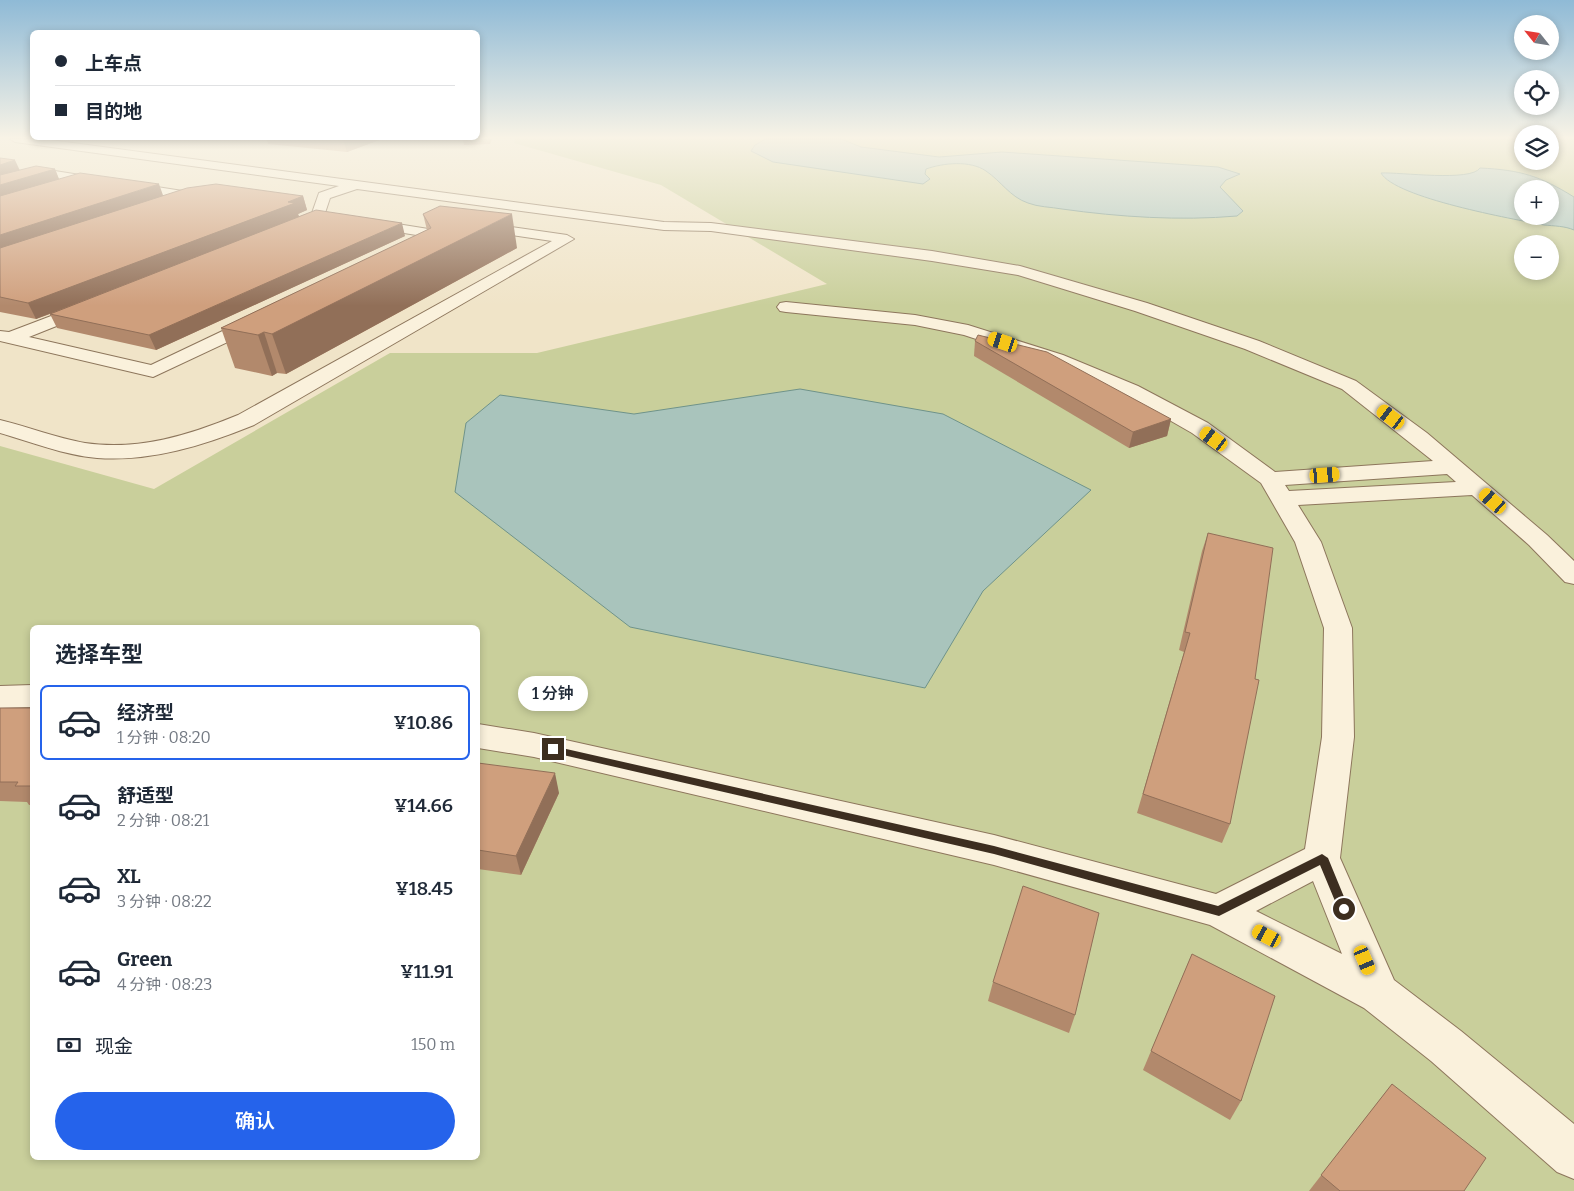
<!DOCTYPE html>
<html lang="zh">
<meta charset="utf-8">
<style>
:root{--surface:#fff;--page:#f6f6f7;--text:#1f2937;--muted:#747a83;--line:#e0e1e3;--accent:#2563eb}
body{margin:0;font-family:Bitter,"Noto Sans SC",serif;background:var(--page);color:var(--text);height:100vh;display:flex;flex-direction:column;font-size:19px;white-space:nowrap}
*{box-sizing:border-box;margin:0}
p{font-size:16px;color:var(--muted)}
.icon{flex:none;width:28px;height:28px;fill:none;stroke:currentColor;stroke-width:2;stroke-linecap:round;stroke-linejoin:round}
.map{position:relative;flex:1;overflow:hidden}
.sheet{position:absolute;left:30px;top:625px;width:450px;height:535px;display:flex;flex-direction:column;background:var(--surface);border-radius:8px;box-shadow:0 2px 8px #0003}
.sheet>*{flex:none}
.hud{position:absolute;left:30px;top:30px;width:450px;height:110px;border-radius:8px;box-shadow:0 2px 8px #0003;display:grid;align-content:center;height:110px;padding:0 25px;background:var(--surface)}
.needle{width:32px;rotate:300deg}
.buttons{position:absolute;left:1514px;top:15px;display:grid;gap:10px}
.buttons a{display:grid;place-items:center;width:45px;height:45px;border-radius:50%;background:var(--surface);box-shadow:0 2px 8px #0003;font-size:25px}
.end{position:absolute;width:22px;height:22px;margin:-11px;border:6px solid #3d2e20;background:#fff;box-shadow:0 0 0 2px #fff}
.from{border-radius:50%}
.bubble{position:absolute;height:35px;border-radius:18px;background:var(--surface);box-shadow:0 2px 8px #0003;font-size:16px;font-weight:600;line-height:35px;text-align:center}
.car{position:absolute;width:15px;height:30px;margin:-15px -8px;border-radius:6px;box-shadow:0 0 4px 1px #0007;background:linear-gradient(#f5c518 24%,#345 0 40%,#f5c518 0 76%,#345 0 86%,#f5c518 0)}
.hud b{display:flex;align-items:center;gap:18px;height:48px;font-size:19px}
.hud b+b{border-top:1px solid var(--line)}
.hud i{width:12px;height:12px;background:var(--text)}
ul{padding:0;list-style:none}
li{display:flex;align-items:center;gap:15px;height:75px;margin:0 10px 8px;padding:0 15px;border:2px solid transparent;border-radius:8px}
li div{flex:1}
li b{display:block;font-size:19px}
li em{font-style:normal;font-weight:600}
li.on{border-color:var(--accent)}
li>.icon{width:45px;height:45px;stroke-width:1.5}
h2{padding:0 25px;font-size:22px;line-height:60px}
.pay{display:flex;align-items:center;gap:12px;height:55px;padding:0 25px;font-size:19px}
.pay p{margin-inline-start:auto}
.action{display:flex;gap:10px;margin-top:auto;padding:10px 25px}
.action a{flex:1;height:58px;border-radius:30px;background:var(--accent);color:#fff;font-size:20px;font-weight:600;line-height:58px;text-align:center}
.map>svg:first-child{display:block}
.green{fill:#c9cf9b;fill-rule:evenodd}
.water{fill:#a9c4bc;stroke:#6f938a;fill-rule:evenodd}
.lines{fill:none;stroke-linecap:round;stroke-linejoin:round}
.minor-casing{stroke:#8d765c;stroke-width:2}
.minor{fill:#faf1dc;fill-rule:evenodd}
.wall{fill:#b2896c}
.shaded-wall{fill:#916f58}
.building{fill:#cf9f7d;stroke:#916f58}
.route{fill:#3d2e20}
</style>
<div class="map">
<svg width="1574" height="1191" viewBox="0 0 1574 1191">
<rect width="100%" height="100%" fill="#f0e4c8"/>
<!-- green -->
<path class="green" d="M 515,139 L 1522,139 L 1522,161 L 1550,161 L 1550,139 L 1574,139 L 1574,1191 L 0,1191 L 0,446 L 154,489 L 390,353 L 537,353 L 827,284 L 661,185 L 514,143 ZM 1522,189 L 1550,189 L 1550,216 L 1522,216 ZM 1522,244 L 1550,244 L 1550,271 L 1522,271 ZM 32,628 L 478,628 L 478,1158 L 32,1158 Z"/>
<!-- water -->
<g class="water">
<path d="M 766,139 L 841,139 L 861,147 L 939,157 L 1002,152 L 1218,167 L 1240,174 L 1226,180 L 1220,187 L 1243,211 L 1237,216 C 1180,221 1119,217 1062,209 C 1051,207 1038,207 1028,203 C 1010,197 1001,181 986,171 C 970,160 943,163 926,169 L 925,174 L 930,179 L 923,184 L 773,162 L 751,151 L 755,145 Z"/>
<path d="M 1480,168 C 1521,170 1540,176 1574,197 L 1574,230 C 1565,226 1554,226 1544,225 C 1513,219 1395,198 1381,173 C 1400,172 1471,182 1480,168 ZM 1522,189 L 1550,189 L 1550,216 L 1522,216 Z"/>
<path d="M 800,389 L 943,414 L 1091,490 L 983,591 L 925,688 L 630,627 L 455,492 L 466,423 L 500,395 L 634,414 Z"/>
</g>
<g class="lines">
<defs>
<g id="minor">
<path d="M 10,139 L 43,139 L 664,222 L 711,223 L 932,251 L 1020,266 L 1147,303 L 1259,341 L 1356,381 L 1427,433 L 1547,535 L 1574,561 L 1574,584 L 1565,582 L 1529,545 L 1472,495 L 1298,505 L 1321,542 L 1352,628 L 1354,737 L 1340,858 L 1394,980 L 1461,1031 L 1574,1124 L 1574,1179 L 1557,1172 L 1431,1061 L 1364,1008 L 1210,925 L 994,865 L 534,757 L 478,748 L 478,724 L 534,733 L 994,835 L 1216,894 L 1305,849 L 1322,737 L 1324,628 L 1295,542 L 1261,483 L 1192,433 L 1124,394 L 1049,363 L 964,335 L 915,325 L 786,312 L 780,311 L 777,307 L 780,303 L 786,302 L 915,315 L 968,325 L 1063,355 L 1138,386 L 1208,423 L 1275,472 L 1433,461 L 1342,389 L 1245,349 L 1135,311 L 1018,275 L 932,261 L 711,231 L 664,230 L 357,189 L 330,198 L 323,219 L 288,231 L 283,230 L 281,227 L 283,224 L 312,213 L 319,193 L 339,186 L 15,142 ZM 1447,474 L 1456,482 L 1289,491 L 1285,485 ZM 1313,881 L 1342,954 L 1256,911 Z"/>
<path d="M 42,169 L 189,192 L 196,196 L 189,200 L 38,176 L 36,173 L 38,170 Z"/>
<path d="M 366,219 L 441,231 L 448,235 L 441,239 L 361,226 L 359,223 Z"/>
<path d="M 477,222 L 567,235 L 574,239 L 254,425 C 205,445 151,462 97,458 C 64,455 31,442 0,433 L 0,420 C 29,427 56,438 85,443 C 138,451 190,435 238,415 L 552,241 L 472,229 L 470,226 Z"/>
<path d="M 88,302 L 94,303 L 97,307 L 94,311 L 29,337 L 151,365 L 252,317 L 264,317 L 267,321 L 264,325 L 153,377 L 0,341 L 0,331 L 9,332 Z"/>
<path d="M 32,685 L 32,707 L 0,708 L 0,686 Z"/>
</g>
</defs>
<!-- minor casing -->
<use href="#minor" class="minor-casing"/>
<!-- minor -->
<use href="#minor" class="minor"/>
</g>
<!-- wall -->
<g class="wall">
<path d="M 260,139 L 382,139 L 347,152 L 268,144 L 267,140 Z"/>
<path d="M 463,139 L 492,139 L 490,144 L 464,145 Z"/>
<path d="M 0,158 L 20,170 L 55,169 L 59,179 L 163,196 L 303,196 L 307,210 L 298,214 L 299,216 L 405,236 L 156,350 L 57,328 L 50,314 L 36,319 L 0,312 Z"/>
<path d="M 423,214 L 517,248 L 286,374 L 277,373 L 272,376 L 235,368 L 221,328 L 427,230 Z"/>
<path d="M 975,341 L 1171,419 L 1167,436 L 1129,448 L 974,356 Z"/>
<path d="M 1208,533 L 1230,824 L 1222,843 L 1137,813 L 1184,652 L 1179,650 L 1202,551 Z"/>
<path d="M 0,708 L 32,708 L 32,805 L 29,805 L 27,802 L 0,801 Z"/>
<path d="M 478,763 L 559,793 L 521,875 L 478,869 Z"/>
<path d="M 1192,954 L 1241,1101 L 1230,1120 L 1143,1070 Z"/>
<path d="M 993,982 L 1075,1015 L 1069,1033 L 988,1001 Z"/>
<path d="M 1392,1084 L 1464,1191 L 1309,1191 Z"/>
</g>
<!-- shaded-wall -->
<g class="shaded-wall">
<path d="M 343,139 L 382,139 L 347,152 Z"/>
<path d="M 15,160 L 21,173 L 0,179 L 0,165 Z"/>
<path d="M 55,169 L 60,182 L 0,200 L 0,185 Z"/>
<path d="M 159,184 L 164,198 L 0,252 L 0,235 Z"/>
<path d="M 303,196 L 307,210 L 298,214 L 299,217 L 36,319 L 28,303 Z"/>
<path d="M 512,214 L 517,248 L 286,374 L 272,334 Z"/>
<path d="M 402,223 L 405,236 L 156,350 L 149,335 Z"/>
<path d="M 264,332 L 277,373 L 272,376 L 258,335 Z"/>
<path d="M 1171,419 L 1167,436 L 1129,448 L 1133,432 Z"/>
<path d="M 555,773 L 559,793 L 521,875 L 516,856 Z"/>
</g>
<!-- building -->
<g class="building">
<path d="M 0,158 L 15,160 L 0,165 Z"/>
<path d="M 36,166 L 55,169 L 0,185 L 0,175 Z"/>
<path d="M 80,173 L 159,184 L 0,235 L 0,196 Z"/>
<path d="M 216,184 L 303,196 L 288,202 L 295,203 L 28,303 L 0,297 L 0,248 L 187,188 Z"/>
<path d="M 440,206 L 512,214 L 272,334 L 264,332 L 258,335 L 221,328 L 431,228 L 423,214 Z"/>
<path d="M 316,210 L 402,223 L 149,335 L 50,314 Z"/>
<path d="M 978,335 L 1047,352 L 1171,419 L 1133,432 L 975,341 Z"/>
<path d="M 1208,533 L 1273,548 L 1255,679 L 1259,680 L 1230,824 L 1143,794 L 1190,633 L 1185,632 Z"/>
<path d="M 0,708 L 32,708 L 32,786 L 15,786 L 18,782 L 0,782 Z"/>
<path d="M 478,763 L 555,773 L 516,856 L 478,850 Z"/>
<path d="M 1023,886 L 1099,913 L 1075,1015 L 993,982 Z"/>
<path d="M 1192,954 L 1275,996 L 1241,1101 L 1151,1051 Z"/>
<path d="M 1392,1084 L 1486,1158 L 1464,1191 L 1340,1191 L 1321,1175 Z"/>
</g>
<!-- sky -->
<linearGradient id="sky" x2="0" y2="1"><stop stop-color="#8fbad6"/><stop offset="0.45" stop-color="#f8f3e6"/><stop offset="1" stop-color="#f8f3e6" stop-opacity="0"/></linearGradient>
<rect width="1574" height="306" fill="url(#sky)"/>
<!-- route -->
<path class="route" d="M 553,746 L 994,846 L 1218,906 L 1322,854 L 1328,858 L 1349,909 L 1348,913 L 1340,913 L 1320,865 L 1219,916 L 994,854 L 550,752 L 548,749 Z"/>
</svg>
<div class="buttons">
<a><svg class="needle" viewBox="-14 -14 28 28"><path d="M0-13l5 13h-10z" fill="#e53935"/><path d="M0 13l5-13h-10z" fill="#747a83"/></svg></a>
<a><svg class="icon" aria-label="locate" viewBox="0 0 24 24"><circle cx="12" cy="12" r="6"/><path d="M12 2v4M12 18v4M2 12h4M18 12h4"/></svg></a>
<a><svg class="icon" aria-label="layers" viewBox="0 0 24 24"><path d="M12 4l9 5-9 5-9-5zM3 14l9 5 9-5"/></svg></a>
<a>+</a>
<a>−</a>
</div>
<i class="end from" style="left:1344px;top:909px"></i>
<i class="end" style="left:553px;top:749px"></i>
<div class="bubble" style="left:518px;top:676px;width:70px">1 分钟</div>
<i class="car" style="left:1003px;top:342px;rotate:288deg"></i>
<i class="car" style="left:1391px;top:417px;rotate:307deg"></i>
<i class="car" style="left:1214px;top:439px;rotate:306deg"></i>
<i class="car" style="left:1325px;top:475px;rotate:86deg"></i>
<i class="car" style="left:1493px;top:501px;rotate:311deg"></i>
<i class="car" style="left:1267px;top:936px;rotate:298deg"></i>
<i class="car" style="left:1365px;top:960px;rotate:157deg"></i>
<div class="hud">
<b><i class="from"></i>上车点</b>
<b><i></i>目的地</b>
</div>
<section class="sheet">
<h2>选择车型</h2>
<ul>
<li class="on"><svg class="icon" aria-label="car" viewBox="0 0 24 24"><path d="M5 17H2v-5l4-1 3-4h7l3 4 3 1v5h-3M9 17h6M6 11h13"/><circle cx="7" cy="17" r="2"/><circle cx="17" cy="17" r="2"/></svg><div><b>经济型</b><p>1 分钟 · 08:20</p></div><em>¥10.86</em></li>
<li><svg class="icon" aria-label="car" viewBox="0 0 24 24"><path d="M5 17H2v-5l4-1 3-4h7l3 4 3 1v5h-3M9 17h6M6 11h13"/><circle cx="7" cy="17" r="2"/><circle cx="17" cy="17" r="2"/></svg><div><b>舒适型</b><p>2 分钟 · 08:21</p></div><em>¥14.66</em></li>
<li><svg class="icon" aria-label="car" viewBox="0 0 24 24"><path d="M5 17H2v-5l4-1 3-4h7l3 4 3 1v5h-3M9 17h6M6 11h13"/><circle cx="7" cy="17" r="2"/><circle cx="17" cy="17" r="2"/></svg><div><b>XL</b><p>3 分钟 · 08:22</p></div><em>¥18.45</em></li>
<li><svg class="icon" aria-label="car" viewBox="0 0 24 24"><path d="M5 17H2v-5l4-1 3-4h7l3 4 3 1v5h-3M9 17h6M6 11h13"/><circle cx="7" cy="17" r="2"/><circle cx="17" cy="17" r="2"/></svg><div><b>Green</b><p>4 分钟 · 08:23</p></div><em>¥11.91</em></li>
</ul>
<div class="pay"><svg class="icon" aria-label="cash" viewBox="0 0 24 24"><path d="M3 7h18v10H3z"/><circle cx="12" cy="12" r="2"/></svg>现金<p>150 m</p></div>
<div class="action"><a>确认</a></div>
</section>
</div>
